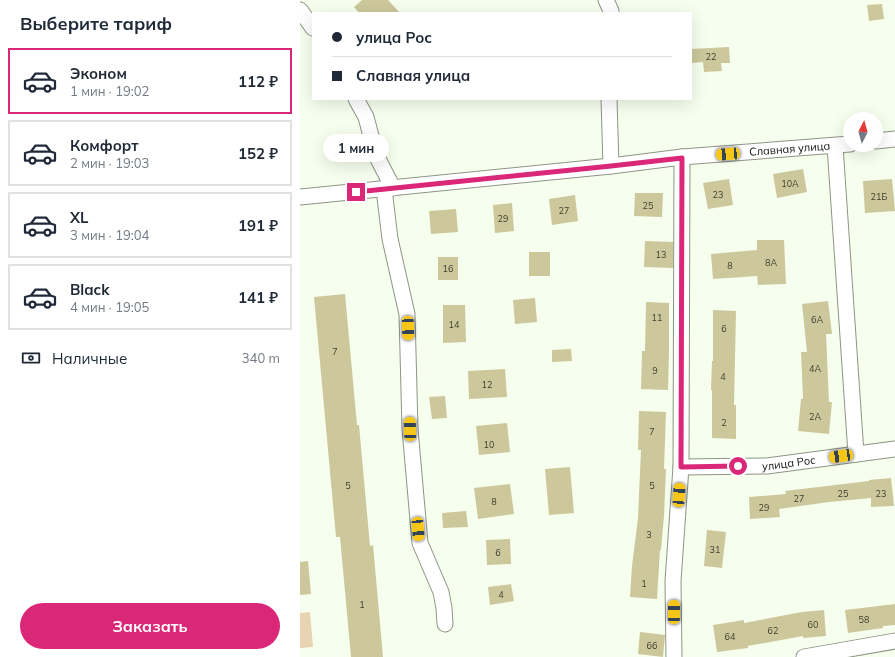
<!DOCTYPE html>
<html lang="ru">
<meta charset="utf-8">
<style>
:root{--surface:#fff;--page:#f2f2f3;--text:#1f2937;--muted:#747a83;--line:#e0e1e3;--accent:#db2777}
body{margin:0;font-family:Mulish,sans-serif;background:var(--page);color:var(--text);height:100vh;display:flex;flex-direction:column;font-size:15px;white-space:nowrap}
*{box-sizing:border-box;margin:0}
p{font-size:13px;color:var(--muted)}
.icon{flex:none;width:22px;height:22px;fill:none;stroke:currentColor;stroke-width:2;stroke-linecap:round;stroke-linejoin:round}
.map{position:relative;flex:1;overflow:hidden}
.drawer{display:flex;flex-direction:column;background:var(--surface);width:300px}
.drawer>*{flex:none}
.guide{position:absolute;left:12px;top:12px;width:380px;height:88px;border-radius:0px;box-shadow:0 4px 16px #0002;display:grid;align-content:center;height:88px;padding:0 20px;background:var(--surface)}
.needle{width:26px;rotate:6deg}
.tools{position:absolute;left:543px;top:112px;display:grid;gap:8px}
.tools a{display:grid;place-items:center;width:40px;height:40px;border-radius:50%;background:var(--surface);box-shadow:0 4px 16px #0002;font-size:20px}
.end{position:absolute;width:18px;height:18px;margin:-9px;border:5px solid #db2777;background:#fff;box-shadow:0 0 0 2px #fff}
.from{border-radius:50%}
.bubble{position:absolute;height:28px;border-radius:14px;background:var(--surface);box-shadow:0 4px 16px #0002;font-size:13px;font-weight:700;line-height:28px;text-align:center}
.car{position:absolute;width:12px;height:24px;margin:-12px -6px;border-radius:5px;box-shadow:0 0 3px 1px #0007;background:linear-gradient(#f5c518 24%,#345 0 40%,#f5c518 0 76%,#345 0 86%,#f5c518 0)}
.guide b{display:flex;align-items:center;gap:14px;height:38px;font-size:15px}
.guide b+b{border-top:1px solid var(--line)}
.guide i{width:10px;height:10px;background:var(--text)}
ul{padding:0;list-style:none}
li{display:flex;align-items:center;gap:12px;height:66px;margin:0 8px 6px;padding:0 12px;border:2px solid var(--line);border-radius:0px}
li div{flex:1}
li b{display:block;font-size:15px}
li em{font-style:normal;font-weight:700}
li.current{border-color:var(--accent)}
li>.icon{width:36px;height:36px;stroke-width:1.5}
h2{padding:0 20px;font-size:18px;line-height:48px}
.pay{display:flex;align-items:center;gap:10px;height:44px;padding:0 20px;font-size:15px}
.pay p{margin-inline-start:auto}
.button{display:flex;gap:8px;margin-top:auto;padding:8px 20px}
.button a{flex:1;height:46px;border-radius:24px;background:var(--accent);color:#fff;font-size:16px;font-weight:700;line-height:46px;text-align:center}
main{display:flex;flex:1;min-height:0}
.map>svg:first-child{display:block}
.green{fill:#e8d3b2}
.building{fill:#ccc89c}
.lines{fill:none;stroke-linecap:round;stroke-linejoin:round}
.minor-casing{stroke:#8d9585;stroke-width:17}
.minor{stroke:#fff;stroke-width:15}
.route{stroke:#db2777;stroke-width:5}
.labels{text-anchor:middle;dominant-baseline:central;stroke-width:3;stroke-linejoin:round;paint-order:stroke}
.number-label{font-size:9px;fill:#3d3e2e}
.street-label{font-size:11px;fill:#0d100a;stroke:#f6feed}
</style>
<main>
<section class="drawer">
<h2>Выберите тариф</h2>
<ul>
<li class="current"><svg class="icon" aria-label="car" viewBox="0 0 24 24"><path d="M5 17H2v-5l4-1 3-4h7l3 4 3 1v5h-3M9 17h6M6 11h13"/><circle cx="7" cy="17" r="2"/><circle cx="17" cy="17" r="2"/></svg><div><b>Эконом</b><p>1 мин · 19:02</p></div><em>112 ₽</em></li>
<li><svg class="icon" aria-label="car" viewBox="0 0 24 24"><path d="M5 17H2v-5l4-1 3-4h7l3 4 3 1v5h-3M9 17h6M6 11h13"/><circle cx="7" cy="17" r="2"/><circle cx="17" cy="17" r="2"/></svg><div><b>Комфорт</b><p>2 мин · 19:03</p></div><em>152 ₽</em></li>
<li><svg class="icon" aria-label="car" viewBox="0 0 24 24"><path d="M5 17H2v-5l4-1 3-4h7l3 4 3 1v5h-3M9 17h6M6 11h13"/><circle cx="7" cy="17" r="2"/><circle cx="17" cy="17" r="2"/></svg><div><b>XL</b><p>3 мин · 19:04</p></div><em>191 ₽</em></li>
<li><svg class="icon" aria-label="car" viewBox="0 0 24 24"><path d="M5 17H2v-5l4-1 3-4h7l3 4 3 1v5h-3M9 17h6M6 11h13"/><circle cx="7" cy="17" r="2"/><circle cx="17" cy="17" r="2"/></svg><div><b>Black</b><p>4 мин · 19:05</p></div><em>141 ₽</em></li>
</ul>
<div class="pay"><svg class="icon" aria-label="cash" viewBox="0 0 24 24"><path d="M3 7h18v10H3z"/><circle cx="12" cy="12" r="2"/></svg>Наличные<p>340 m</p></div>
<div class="button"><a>Заказать</a></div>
</section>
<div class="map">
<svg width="595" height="657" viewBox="0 0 595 657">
<rect width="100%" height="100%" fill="#f6feed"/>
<!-- green -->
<path class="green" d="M 10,612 L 13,647 L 0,648 L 0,613 Z"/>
<!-- building -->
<g class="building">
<path d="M 62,0 L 88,0 L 100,13 L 59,13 L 54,7 Z"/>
<path d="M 582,4 L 584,19 L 569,21 L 567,5 Z"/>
<path d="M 429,47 L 430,63 L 421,63 L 422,71 L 404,72 L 403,62 L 392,63 L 391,49 Z"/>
<path d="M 503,169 L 507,192 L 477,198 L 473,174 Z"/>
<path d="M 429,179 L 433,205 L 408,209 L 403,183 Z"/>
<path d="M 592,179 L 595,211 L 565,213 L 563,181 Z"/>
<path d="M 335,193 L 363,193 L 362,217 L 334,216 Z"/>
<path d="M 275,195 L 278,221 L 252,225 L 249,199 Z"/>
<path d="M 212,203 L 214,231 L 195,233 L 193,205 Z"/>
<path d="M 156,209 L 158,232 L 131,234 L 129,211 Z"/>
<path d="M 457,240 L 484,240 L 486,284 L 458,285 L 457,276 L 413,279 L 411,254 L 457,250 Z"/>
<path d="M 345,241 L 373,242 L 373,268 L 344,267 Z"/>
<rect x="229" y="252" width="21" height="24"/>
<rect x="138" y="257" width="20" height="23"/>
<path d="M 45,294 L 57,425 L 59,425 L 70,546 L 73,545 L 83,657 L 51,657 L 40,537 L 36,537 L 14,297 Z"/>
<path d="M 235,298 L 237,322 L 215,324 L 213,300 Z"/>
<path d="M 528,301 L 532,334 L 526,334 L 529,402 L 532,402 L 529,434 L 498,431 L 501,399 L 503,399 L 501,352 L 507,352 L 502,304 Z"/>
<path d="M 346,302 L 369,303 L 369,352 L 368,390 L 341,389 L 342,351 L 345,351 Z"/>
<path d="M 143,305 L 165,305 L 166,342 L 143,343 Z"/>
<path d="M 413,310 L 436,311 L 434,405 L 436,405 L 436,439 L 412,438 L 412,390 L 411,390 L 412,361 L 413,361 Z"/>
<path d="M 271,349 L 272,361 L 252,362 L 252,350 Z"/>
<path d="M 205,369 L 207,397 L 169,399 L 168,371 Z"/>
<path d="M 145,396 L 147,418 L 132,419 L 129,397 Z"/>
<path d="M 339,411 L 366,412 L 364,469 L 366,469 L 364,516 L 361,550 L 360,550 L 357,599 L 330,597 L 332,566 L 338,518 L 341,450 L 338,450 Z"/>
<path d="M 207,423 L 210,452 L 179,455 L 176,426 Z"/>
<path d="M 270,467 L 274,513 L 249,515 L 245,469 Z"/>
<path d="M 591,478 L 594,506 L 571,507 L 571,498 L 529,502 L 479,509 L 480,517 L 450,519 L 449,497 L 486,494 L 485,491 L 569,481 L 569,480 Z"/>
<path d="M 210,484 L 214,514 L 178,519 L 174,488 Z"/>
<path d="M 166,511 L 168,527 L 143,528 L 142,513 Z"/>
<path d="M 407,530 L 426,532 L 422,568 L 404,566 Z"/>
<path d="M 210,539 L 211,564 L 187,565 L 186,540 Z"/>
<path d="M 8,561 L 11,594 L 0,595 L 0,562 Z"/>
<path d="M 211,584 L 214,601 L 190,605 L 188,587 Z"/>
<path d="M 595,604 L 595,625 L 583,626 L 583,628 L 548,633 L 545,610 Z"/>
<path d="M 524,610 L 526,636 L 503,638 L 503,636 L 448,646 L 448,648 L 417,652 L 413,625 L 444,620 L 444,623 L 502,612 Z"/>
<path d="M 340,632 L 365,635 L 363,657 L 338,654 Z"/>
</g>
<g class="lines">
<defs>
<g id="minor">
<path d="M 306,0 L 311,11 L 311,13"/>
<path d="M 0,10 L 13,28"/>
<path d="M 56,99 L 66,117 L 76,155 L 93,188"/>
<path d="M 309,99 L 311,166"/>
<path d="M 576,141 L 595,139"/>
<path d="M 535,146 L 556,454"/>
<path d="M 84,189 L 90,239 L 107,314 L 110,429 L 120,543 L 141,592 L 144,608 L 145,624"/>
<path id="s1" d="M 0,197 L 311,166 L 382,157 L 550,144"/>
<path id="s2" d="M 381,467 L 467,466 L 595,449"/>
<path d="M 374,657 L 373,581 L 381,467 L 382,157"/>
<path d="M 504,657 L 595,641"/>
</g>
</defs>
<!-- minor casing -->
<use href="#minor" class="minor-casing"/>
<!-- minor -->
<use href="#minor" class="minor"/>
</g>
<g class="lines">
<!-- route -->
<path class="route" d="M 56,192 L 311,166 L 382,158 L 381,467 L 438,466"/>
</g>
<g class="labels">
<!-- number labels -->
<g class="number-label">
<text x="411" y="56">22</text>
<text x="490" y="183">10А</text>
<text x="418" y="194">23</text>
<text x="579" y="196">21Б</text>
<text x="348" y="205">25</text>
<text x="264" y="210">27</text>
<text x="203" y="218">29</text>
<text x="361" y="254">13</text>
<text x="471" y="262">8А</text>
<text x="430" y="265">8</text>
<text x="148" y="268">16</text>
<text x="357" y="317">11</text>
<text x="517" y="319">6А</text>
<text x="154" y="324">14</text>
<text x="424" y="328">6</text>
<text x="35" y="351">7</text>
<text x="515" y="368">4А</text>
<text x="355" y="370">9</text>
<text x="423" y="376">4</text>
<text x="187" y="384">12</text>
<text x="515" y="416">2А</text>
<text x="424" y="422">2</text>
<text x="352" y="431">7</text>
<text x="189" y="444">10</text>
<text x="48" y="485">5</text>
<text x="352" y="485">5</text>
<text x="543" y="493">25</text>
<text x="581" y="493">23</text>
<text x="499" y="498">27</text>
<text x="194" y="501">8</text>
<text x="464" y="507">29</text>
<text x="349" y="534">3</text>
<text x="415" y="549">31</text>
<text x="198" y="552">6</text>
<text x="344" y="583">1</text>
<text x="201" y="594">4</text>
<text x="62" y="604">1</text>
<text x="564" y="619">58</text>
<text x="513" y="624">60</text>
<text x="473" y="630">62</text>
<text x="430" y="636">64</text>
<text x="352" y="645">66</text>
</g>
<!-- street labels -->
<g class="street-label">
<text stroke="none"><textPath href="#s1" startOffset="492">Славная улица</textPath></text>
<text stroke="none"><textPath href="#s2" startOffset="108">улица Рос</textPath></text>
</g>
</g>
</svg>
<div class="tools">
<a><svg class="needle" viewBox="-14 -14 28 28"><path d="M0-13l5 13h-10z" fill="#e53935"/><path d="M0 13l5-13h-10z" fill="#747a83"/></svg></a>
</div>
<i class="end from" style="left:438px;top:466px"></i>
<i class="end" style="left:56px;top:192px"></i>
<div class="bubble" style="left:23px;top:134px;width:66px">1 мин</div>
<i class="car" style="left:428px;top:154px;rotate:266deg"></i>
<i class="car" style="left:108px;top:328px;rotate:178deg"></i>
<i class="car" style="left:110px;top:429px;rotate:359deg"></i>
<i class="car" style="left:541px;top:456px;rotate:262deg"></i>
<i class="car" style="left:379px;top:495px;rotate:4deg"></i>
<i class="car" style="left:118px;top:529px;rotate:175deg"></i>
<i class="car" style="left:374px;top:612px;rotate:0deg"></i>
<div class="guide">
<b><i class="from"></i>улица Рос</b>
<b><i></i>Славная улица</b>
</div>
</div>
</main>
